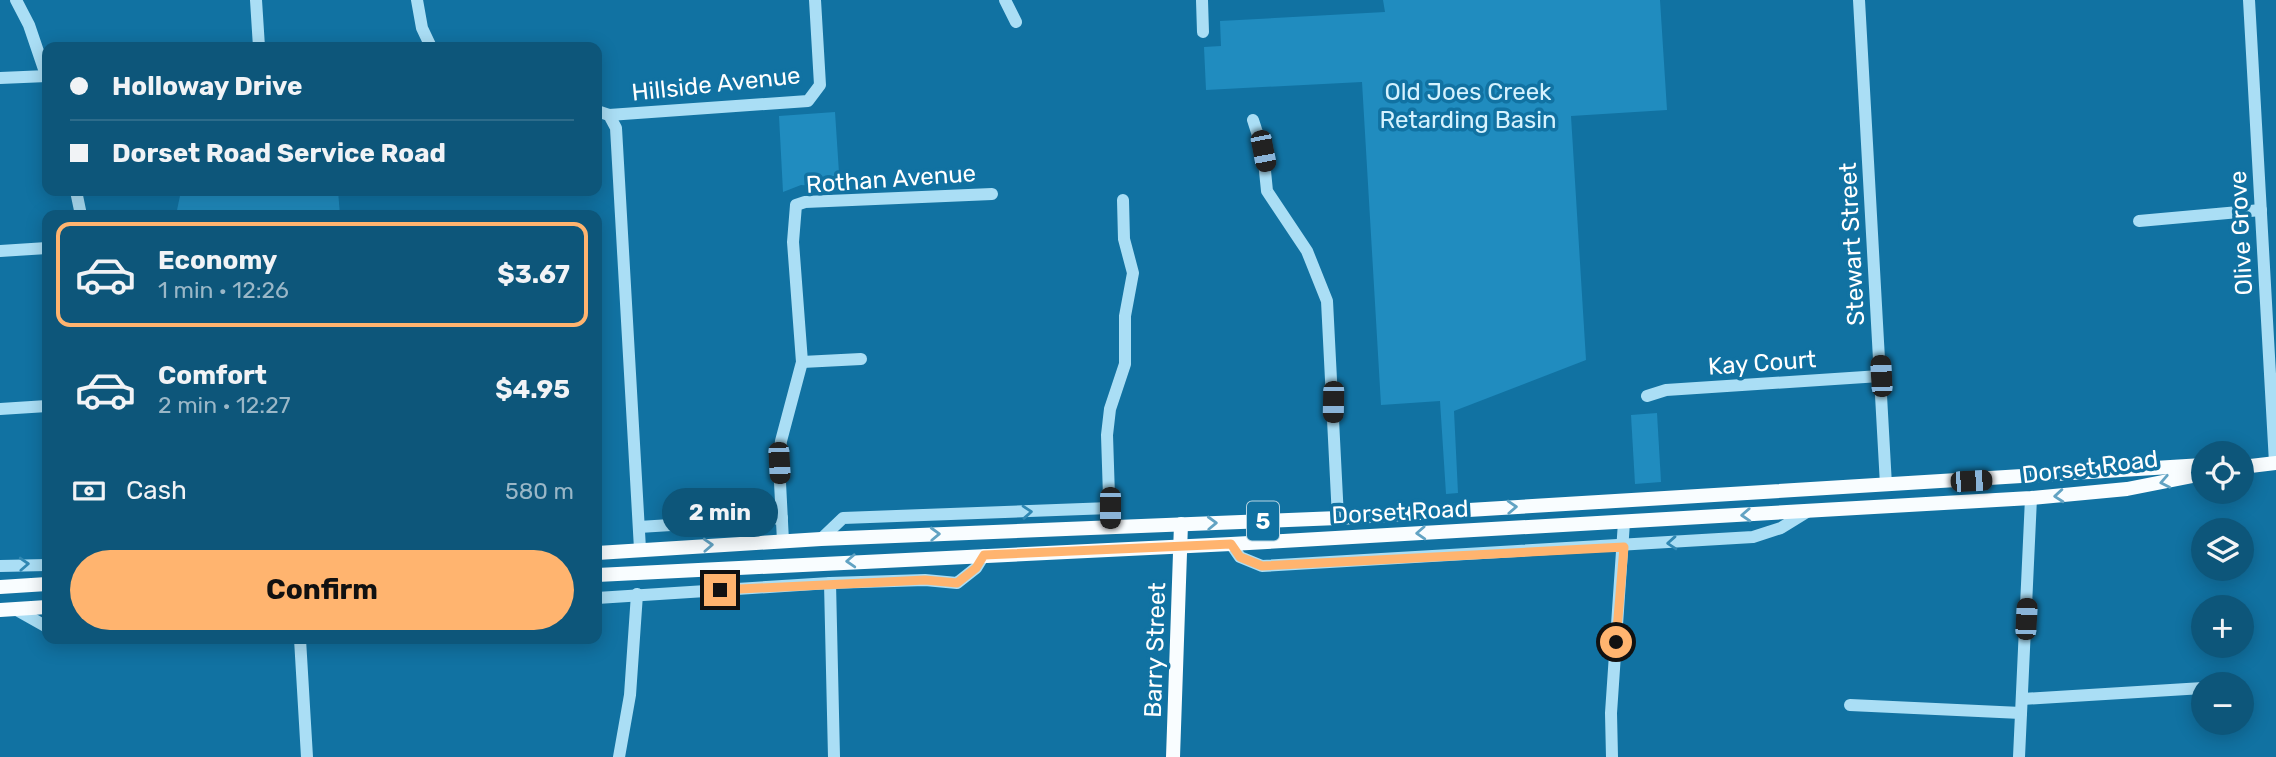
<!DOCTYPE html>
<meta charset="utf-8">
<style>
:root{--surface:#0d567a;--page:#1b5f81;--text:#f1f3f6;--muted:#9ab7c7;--line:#2d6c8b;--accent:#ffb46f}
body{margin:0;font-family:Rubik,sans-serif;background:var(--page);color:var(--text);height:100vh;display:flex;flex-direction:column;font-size:26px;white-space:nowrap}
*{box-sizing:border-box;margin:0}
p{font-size:23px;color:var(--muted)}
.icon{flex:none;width:38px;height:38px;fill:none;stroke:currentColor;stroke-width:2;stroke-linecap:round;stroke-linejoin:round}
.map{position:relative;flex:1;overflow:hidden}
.side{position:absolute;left:42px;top:210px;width:560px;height:434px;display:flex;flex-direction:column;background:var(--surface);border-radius:14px;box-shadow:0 4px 18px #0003}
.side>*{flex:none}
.guide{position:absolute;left:42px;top:42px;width:560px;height:154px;border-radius:14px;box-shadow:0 4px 18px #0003;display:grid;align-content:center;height:154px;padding:0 28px;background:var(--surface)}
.tools{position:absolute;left:2191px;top:441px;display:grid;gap:14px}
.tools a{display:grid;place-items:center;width:63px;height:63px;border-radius:50%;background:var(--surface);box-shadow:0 4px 18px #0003;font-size:35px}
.end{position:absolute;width:32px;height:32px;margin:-16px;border:9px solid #ffb46f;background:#111;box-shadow:0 0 0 4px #111}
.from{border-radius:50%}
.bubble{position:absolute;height:49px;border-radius:24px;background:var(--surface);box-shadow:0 4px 18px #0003;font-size:23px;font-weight:700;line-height:49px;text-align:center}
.car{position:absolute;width:21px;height:42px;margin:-21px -10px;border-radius:9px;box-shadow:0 0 5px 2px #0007;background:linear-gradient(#222 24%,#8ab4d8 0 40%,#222 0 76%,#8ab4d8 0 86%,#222 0)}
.guide b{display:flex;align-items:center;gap:24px;height:66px;font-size:26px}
.guide b+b{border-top:2px solid var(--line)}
.guide i{width:18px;height:18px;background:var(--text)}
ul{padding:12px 0 0;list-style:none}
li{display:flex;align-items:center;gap:21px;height:105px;margin:0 14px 10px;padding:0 14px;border:4px solid transparent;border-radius:14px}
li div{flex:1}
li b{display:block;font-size:26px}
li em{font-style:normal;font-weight:700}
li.on{border-color:var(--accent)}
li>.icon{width:63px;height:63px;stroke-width:1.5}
.pay{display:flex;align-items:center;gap:18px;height:77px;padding:0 28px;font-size:26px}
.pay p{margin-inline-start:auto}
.button{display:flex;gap:14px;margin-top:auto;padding:14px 28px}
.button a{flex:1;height:80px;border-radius:42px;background:var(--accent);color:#111;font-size:28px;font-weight:700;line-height:80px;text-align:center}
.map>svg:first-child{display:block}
.green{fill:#208cbf}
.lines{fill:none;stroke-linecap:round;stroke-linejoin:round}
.minor{stroke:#aadef5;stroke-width:12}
.major{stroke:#f9fdff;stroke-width:14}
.oneway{stroke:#62a3c3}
.oneway2{stroke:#3088b3}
.route{stroke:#ffb46f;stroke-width:9}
.labels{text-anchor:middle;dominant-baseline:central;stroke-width:7;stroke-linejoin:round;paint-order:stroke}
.shield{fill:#1172a2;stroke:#b8d5e3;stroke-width:2}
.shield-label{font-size:23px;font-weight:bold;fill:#fff}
.street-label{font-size:24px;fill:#fff;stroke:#1172a2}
.park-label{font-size:24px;fill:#d5f2fe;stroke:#1172a2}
</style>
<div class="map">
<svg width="2276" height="757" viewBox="0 0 2276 757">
<rect width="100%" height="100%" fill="#1172a2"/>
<!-- green -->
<g class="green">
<path d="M 1383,0 L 1660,0 L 1667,110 L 1571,116 L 1586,360 L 1454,411 L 1458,493 L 1446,494 L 1440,401 L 1381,405 L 1362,82 L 1206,90 L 1204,47 L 1221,46 L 1220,21 L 1385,12 Z"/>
<path d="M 835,112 L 840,188 L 801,185 L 783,192 L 779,116 Z"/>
<path d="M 181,191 L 338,191 L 340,215 L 176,215 Z"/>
<path d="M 1657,413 L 1661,482 L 1635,484 L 1631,415 Z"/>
</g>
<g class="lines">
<!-- minor -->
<g class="minor">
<path d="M 16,0 L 29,25 L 47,78"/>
<path d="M 256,0 L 259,47"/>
<path d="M 417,0 L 422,28 L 431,47"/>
<path d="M 1005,0 L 1016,22"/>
<path d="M 1202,0 L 1203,32"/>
<path d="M 1859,0 L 1886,485"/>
<path d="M 2249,0 L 2275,463"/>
<path d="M 0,78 L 47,76"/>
<path d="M 597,111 L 609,115 L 616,128 L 640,549"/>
<path d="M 609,115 L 808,101 L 820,85 L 815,0"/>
<path d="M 1253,120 L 1263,151 L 1267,191 L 1307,251 L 1327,301 L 1338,518"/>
<path d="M 76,191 L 81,215"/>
<path d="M 2139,221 L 2261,210"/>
<path d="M 0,251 L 47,248"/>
<path d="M 802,362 L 861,359"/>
<path d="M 1647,396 L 1666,390 L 1880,376"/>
<path d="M 0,409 L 47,406"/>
<path d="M 639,527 L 782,518"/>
<path d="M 1110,527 L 1107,435 L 1110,409 L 1125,364 L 1125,316 L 1133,273 L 1124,239 L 1123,200"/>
<path d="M 821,539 L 843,518 L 1110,508"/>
<path d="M 783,541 L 779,463 L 781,441 L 802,362 L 793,242 L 796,205 L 805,202 L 992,194"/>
<path d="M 1231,544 L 1240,557 L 1262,566 L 1753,537 L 1781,528 L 1807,512"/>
<path d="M 0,566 L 47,565"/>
<path d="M 830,583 L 834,757"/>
<path d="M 597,598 L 830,583 L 925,580 L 957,583 L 976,568 L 984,555"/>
<path d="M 15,609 L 47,627"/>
<path d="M 300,639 L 307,757"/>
<path d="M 2022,699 L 2203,688"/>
<path d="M 1850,705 L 2021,713"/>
<path d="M 619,757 L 630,695 L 637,594"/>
<path d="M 1612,757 L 1611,713 L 1624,522"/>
<path d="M 2019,757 L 2031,498"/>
</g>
<!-- major -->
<g class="major">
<path d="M 2242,467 L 2276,463"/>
<path d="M 597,553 L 821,539 L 1338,518 L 2203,465"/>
<path d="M 597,575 L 1231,544 L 2031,498 L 2127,489 L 2203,474"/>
<path d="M 0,587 L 47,584"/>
<path d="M 0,610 L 47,607"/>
<path d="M 1173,757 L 1181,524"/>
</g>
</g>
<!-- one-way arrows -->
<defs><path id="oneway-chevron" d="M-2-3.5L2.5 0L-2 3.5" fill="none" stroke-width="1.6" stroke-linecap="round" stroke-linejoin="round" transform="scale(1.75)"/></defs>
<g class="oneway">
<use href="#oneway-chevron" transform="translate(2165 482) rotate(169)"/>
<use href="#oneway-chevron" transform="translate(2059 496) rotate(175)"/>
<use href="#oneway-chevron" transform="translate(1512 507) rotate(-3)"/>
<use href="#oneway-chevron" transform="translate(1746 515) rotate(177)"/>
<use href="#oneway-chevron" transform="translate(1212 523) rotate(-2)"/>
<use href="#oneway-chevron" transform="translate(1421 533) rotate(177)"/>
<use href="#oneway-chevron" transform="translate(935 534) rotate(-2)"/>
<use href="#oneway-chevron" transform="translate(708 545) rotate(-3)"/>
<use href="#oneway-chevron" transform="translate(851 561) rotate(177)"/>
</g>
<g class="oneway2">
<use href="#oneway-chevron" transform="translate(1027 512) rotate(-4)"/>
<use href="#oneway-chevron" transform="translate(1672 543) rotate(176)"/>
<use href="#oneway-chevron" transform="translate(24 564) rotate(-3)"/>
</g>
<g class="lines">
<!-- route -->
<path class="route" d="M 720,590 L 925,580 L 957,583 L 976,568 L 984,555 L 1231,544 L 1240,557 L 1262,566 L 1624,547 L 1616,642"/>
</g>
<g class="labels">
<!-- shield labels -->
<rect class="shield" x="1247" y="501.5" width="32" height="39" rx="5"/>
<g class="shield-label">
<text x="1263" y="521">5</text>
</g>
<!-- street labels -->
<g class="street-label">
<text transform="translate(716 84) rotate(-6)">Hillside Avenue</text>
<text transform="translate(891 179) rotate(-4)">Rothan Avenue</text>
<text transform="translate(2241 233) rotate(-93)">Olive Grove</text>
<text transform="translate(1852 244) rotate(-93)">Stewart Street</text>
<text transform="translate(1762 363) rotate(-4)">Kay Court</text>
<text transform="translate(2090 467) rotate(-7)">Dorset Road</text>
<text transform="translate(1400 512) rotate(-3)">Dorset Road</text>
<text transform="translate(1155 650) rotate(-88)">Barry Street</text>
</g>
<!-- park labels -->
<g class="park-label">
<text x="1468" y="92">Old Joes Creek<tspan x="1468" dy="28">Retarding Basin</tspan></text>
</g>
</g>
</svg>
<div class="tools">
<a><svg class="icon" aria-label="locate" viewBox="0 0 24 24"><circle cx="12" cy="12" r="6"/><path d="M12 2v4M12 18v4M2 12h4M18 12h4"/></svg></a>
<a><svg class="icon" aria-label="layers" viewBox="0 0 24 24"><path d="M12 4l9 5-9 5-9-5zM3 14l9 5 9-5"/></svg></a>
<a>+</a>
<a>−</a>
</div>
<i class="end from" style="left:1616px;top:642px"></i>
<i class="end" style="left:720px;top:590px"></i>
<div class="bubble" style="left:662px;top:488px;width:116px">2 min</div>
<i class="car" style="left:1263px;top:151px;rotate:169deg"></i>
<i class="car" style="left:1881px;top:376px;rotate:357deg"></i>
<i class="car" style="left:1333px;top:402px;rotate:181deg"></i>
<i class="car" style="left:779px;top:463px;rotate:177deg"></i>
<i class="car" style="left:1971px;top:481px;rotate:87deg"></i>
<i class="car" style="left:1110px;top:508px;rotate:180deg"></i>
<i class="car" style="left:2026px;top:619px;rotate:3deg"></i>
<div class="guide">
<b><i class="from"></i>Holloway Drive</b>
<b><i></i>Dorset Road Service Road</b>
</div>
<section class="side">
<ul>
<li class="on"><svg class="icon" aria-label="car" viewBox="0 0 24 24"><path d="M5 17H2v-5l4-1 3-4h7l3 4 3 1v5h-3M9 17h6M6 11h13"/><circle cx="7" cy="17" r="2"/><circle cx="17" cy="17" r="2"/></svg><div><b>Economy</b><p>1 min · 12:26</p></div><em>$3.67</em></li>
<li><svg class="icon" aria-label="car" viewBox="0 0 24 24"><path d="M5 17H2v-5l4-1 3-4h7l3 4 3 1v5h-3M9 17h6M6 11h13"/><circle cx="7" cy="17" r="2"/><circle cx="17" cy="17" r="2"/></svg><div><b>Comfort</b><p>2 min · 12:27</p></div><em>$4.95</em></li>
</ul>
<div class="pay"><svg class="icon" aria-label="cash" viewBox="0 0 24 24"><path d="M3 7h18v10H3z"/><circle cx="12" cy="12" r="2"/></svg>Cash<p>580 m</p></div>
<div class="button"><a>Confirm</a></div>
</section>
</div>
